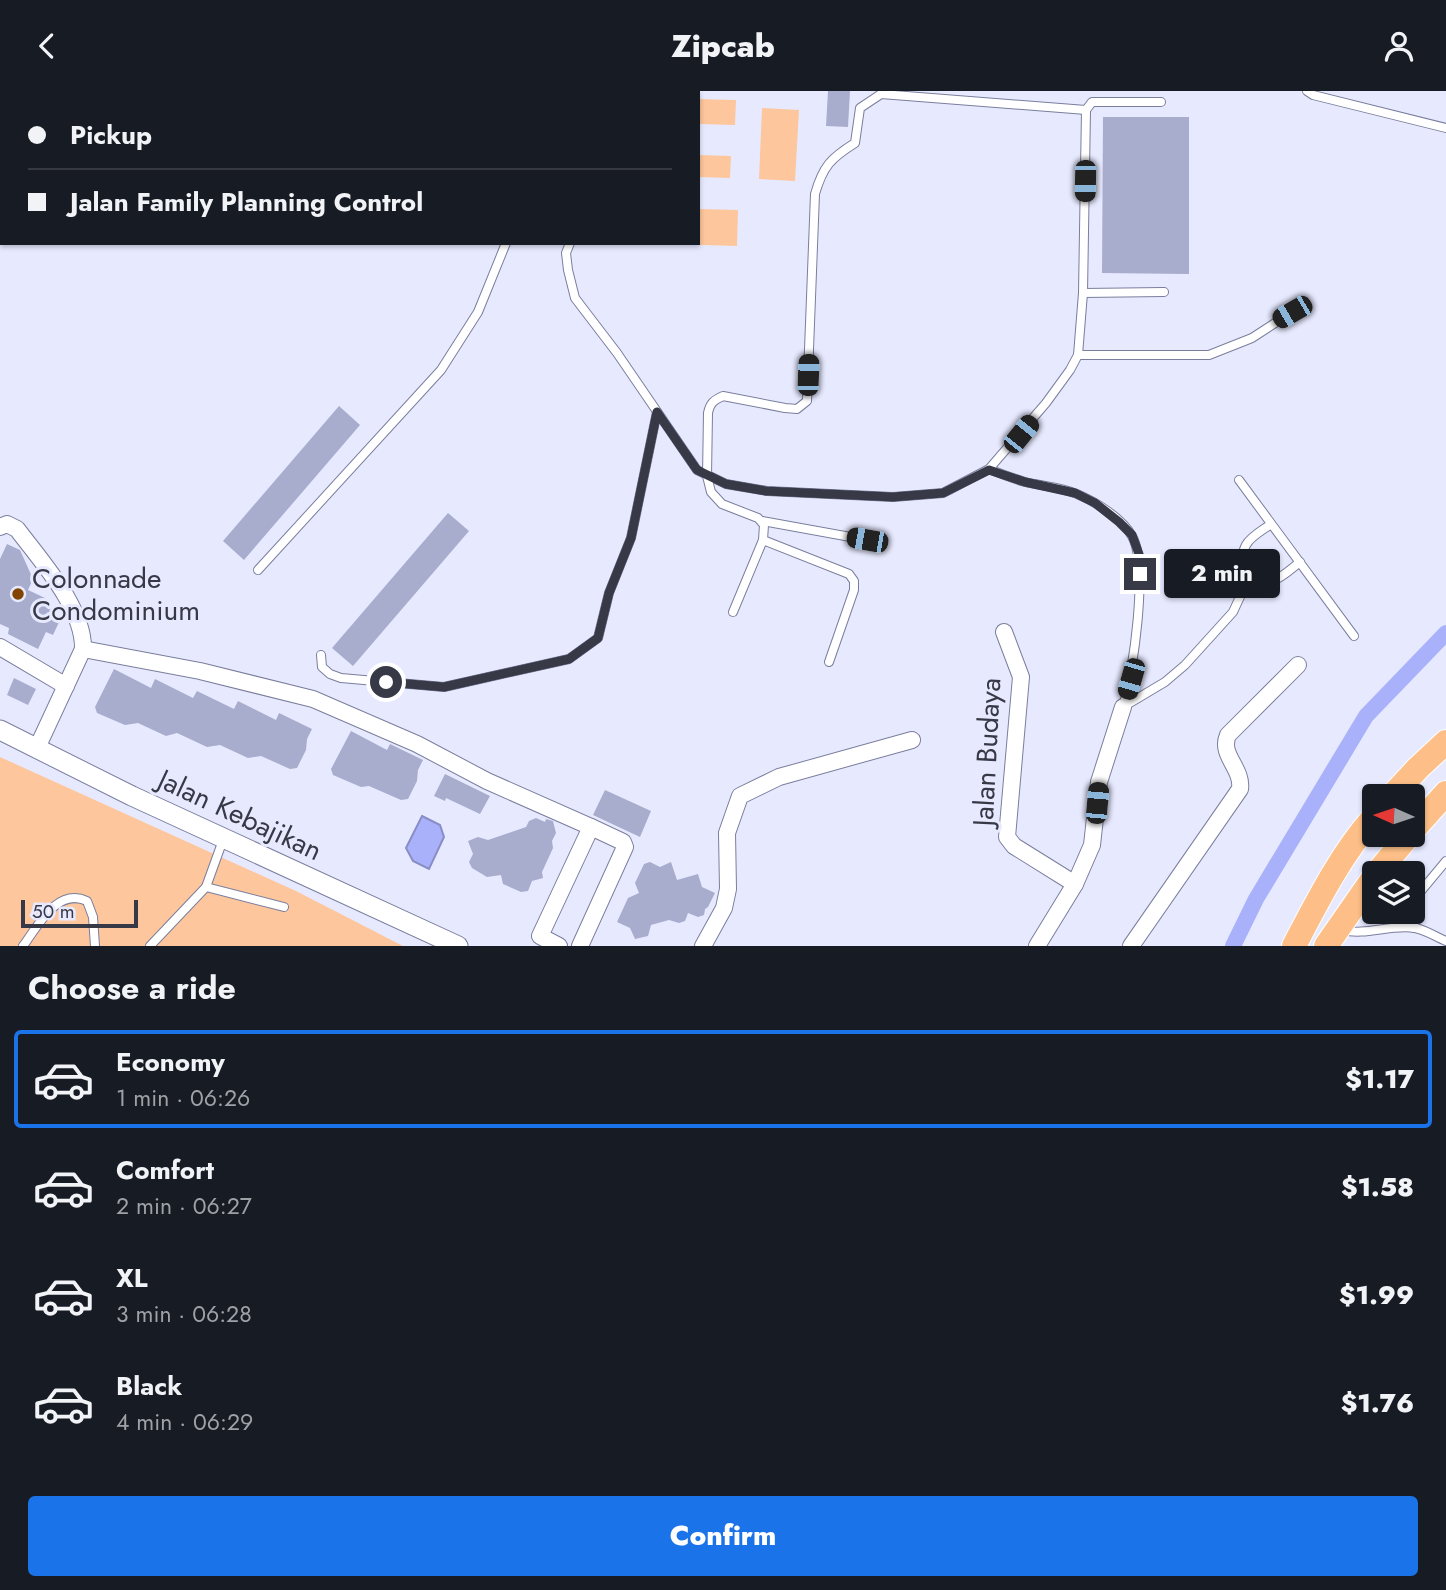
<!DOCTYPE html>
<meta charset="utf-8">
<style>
:root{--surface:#171b24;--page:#242831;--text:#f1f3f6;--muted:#9ea1a6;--line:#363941;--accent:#1a73e8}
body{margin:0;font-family:Jost,sans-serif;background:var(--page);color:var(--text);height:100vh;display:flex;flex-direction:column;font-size:26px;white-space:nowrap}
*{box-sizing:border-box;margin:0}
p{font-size:23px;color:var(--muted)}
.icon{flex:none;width:38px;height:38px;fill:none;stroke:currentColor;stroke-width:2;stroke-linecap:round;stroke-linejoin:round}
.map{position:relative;height:855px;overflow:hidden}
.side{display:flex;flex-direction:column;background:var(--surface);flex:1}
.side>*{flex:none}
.guide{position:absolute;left:0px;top:0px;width:700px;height:154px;box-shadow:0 2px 5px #0004;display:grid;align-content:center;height:154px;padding:0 28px;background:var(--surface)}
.needle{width:46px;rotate:273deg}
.buttons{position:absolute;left:1362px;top:693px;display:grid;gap:14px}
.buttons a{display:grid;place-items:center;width:63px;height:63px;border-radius:7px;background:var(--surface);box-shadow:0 2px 5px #0004;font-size:35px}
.scale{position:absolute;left:21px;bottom:18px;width:117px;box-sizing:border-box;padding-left:7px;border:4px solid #373946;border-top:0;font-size:19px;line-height:24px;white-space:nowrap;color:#373946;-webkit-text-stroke:5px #e7eaff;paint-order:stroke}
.end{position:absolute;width:32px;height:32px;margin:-16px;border:9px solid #373946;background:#fff;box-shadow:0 0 0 4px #fff}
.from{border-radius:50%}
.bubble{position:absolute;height:49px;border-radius:7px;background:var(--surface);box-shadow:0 2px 5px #0004;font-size:23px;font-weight:800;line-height:49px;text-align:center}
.car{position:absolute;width:21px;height:42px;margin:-21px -10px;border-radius:9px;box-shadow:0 0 5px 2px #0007;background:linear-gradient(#222 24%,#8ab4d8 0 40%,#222 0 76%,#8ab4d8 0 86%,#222 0)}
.guide b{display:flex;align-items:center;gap:24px;height:66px;font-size:26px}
.guide b+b{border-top:2px solid var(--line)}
.guide i{width:18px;height:18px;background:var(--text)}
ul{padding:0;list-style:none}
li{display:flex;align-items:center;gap:21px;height:98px;margin:0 14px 10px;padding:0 14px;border:4px solid transparent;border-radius:7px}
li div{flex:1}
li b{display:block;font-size:26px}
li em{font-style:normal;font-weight:800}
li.current{border-color:var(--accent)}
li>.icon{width:63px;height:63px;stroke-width:1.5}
h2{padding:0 28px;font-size:32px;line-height:84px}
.action{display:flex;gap:14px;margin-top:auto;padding:14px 28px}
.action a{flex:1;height:80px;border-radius:7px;background:var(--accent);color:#fff;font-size:28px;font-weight:800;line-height:80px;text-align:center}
header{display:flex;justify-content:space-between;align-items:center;height:91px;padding:0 28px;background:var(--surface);font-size:32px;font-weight:800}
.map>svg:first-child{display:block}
.green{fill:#fdc69c}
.water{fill:#aab1fb;stroke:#888dc5;stroke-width:2}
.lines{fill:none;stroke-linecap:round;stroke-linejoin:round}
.canal{stroke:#aab1fb;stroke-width:16}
.building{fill:#a8accd}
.service-casing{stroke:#7a7e9d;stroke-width:10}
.minor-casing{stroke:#7a7e9d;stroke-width:18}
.tertiary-casing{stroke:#7a7e9d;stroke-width:21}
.primary-casing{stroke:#fff;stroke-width:26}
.service{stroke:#fff;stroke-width:8}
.minor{stroke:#fff;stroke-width:16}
.tertiary{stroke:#fff;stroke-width:19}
.primary{stroke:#fdbf87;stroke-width:24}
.route{stroke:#373946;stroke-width:9}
.poi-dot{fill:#814401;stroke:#e7eaff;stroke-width:2.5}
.labels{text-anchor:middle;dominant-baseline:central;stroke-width:6;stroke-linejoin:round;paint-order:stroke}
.poi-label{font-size:28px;fill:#373946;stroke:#e7eaff;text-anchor:start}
.street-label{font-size:28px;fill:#373946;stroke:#e7eaff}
</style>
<header><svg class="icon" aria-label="back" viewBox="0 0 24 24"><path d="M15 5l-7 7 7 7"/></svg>Zipcab<svg class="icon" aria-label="person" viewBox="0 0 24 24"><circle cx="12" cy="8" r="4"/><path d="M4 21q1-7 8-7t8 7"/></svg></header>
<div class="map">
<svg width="1446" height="855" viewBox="0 0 1446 855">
<rect width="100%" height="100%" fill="#e7eaff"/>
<!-- green -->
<g class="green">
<path d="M 698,8 L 736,9 L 735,34 L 698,33 Z"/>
<path d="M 762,17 L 799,19 L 795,90 L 759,88 Z"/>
<path d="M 698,64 L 731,65 L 730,87 L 698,86 Z"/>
<path d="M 698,118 L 738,119 L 737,155 L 669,153 L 698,152 Z"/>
<path d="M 0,666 L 296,800 L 403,855 L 0,855 Z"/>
</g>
<!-- water -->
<path class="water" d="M 422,725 L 440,734 L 444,746 L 429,778 L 413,770 L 406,757 Z"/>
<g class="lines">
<!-- canal -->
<path class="canal" d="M 1233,855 L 1256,808 L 1366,625 L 1446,542"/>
</g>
<!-- building -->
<g class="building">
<path d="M 828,0 L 850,0 L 848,36 L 826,35 Z"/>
<path d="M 1103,26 L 1189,26 L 1189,183 L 1102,182 Z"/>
<path d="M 339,315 L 360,334 L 244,469 L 223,450 Z"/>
<path d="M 448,422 L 469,440 L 353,575 L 332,557 Z"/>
<path d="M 7,453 L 20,459 L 33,488 L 28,499 L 45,507 L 59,531 L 53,544 L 46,541 L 38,558 L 8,543 L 9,537 L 0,533 L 0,468 Z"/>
<path d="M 114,578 L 151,597 L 155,588 L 193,607 L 197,600 L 234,618 L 238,610 L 276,629 L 279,622 L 312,638 L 307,648 L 306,659 L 297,677 L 290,678 L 261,665 L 248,667 L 220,654 L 207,656 L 177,642 L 166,645 L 138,632 L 125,634 L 97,622 L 95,616 Z"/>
<path d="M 14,587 L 36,598 L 28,614 L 7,604 Z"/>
<path d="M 351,640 L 387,659 L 390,653 L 423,669 L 418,679 L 417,690 L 408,708 L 401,709 L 369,695 L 361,696 L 333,684 L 331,678 Z"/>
<path d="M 445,683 L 490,705 L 480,723 L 446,707 L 445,710 L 434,705 Z"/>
<path d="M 605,699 L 651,720 L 640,746 L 593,724 Z"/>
<path d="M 536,727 L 545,731 L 546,728 L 553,730 L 556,742 L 552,750 L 553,757 L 542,781 L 543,787 L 532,790 L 528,800 L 521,801 L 503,793 L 501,784 L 487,786 L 472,777 L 469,771 L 473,763 L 468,750 L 478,746 L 488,749 L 526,736 L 529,730 Z"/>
<path d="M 650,771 L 660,776 L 671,771 L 677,789 L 698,783 L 702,796 L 715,802 L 708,816 L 705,818 L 704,824 L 698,826 L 688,822 L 685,830 L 679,832 L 669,829 L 651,834 L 648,845 L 635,848 L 630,837 L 617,831 L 628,807 L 639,802 L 635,792 L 644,773 Z"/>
</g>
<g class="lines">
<defs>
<g id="service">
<path d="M 497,0 L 497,2"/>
<path d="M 1307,0 L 1313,4 L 1446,37"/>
<path d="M 541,2 L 541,0"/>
<path d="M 570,152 L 566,162 L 568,179 L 575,207 L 617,262 L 697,379 L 726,393 L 767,400 L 893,406 L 943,402 L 989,378 L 1046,312 L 1070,279 L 1078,264 L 1083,202 L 1086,19 L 1092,11 L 1161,11"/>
<path d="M 1083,202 L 1164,201"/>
<path d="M 1078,264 L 1209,264 L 1252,247 L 1292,221"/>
<path d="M 989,378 C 1001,383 1012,387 1025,391 C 1042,395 1060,396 1077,403 C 1096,411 1122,427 1132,445 C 1149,475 1133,582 1123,616"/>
<path d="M 1239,389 L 1354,545"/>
<path d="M 762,430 L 867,449"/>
<path d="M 1271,433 C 1263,439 1251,445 1246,454 C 1236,472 1252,494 1272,490 C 1282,487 1292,477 1300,471"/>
<path d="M 763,449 L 849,483 L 854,490 L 854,499 L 829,571"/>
<path d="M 258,479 L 441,279 L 478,221 L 506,152"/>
<path d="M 733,521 L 763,449 L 764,434 L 758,427 L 722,413 L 711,401 L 707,385 L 708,322 C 710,312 714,309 723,305 L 785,317 L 797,318 L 807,310 L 815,103 C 823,75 831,67 855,52 L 860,17 L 881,3 L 1086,19"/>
<path d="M 321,564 L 322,576 L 330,583 L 341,587 L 444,596 L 569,568 L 598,547 L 609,502 L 631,447 L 657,321"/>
<path d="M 1123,616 L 1165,591 L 1185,574 L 1233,521 L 1250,484"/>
<path d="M 206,796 L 223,749"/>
<path d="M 1414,837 L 1416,806 L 1446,770"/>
<path d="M 1343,839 C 1365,845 1391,833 1415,837 C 1426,839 1436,846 1446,850"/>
<path d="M 23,855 C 38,835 57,796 87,810 L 93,826 L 95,855"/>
<path d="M 150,855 L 206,796 L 284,816"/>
</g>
<g id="minor">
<path d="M 0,436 L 7,433 L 17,438 C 41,470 84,517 83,558 L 37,657"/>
<path d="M 1004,541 L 1021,586 L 1007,746 L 1014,755 L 1075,793"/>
<path d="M 0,556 L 66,595"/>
<path d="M 83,558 L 200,580 L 313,608 L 417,653 L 487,690 L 591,736"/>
<path d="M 559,855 L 540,845 L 591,736 L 623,751 L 625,756 L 580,855"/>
<path d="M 703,855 L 724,817 L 728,798 L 727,742 L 740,705 L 779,686 L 912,649"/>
<path d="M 1037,855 L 1075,793 L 1092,754 L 1099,691 L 1123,616"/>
<path d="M 1131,855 L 1240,698 C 1243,677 1219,664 1228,644 L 1298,574"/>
</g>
<path id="tertiary" d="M 0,639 L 132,705 L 458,855"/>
<g id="primary">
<path d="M 1392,705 L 1418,677 L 1446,651"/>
<path d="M 1412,740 L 1446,702"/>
<path d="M 1377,782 L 1409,744"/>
<path d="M 1294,855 C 1317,811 1341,763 1374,726"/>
<path d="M 1326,855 L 1374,786"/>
</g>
</defs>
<!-- service casing -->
<use href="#service" class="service-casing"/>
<!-- minor casing -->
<use href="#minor" class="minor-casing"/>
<!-- tertiary casing -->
<use href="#tertiary" class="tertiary-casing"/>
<!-- primary casing -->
<use href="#primary" class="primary-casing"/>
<!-- service -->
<use href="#service" class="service"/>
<!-- minor -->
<use href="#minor" class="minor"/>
<!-- tertiary -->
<use href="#tertiary" class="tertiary"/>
<!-- primary -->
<use href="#primary" class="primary"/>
</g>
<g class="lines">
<!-- route -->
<path class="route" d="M 386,591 L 444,596 L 569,568 L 598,547 L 609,502 L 631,447 L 657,321 L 697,379 L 726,393 L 766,400 L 893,406 L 943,402 L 989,379 L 1025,391 L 1075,402 L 1095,412 L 1119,431 L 1132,444 L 1139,463 L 1140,483"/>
</g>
<!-- markers -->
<circle class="poi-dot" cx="18" cy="503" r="7"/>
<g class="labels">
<!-- poi labels -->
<g class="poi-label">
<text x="32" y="487">Colonnade<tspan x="32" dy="32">Condominium</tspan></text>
</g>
<!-- street labels -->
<g class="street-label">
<text transform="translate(987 661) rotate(-87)">Jalan Budaya</text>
<text transform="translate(240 724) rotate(25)">Jalan Kebajikan</text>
</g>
</g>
</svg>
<div class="buttons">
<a><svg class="needle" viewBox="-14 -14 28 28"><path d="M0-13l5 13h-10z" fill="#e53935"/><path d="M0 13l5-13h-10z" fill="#9ea1a6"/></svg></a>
<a><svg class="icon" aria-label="layers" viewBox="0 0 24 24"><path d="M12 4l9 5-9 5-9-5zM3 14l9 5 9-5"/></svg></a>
</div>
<div class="scale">50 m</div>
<i class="end from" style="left:386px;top:591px"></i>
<i class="end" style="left:1140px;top:483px"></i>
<div class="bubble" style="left:1164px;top:458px;width:116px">2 min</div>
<i class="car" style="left:1085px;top:90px;rotate:181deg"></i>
<i class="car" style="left:1292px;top:221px;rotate:240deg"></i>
<i class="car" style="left:808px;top:284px;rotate:2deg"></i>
<i class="car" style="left:1021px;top:343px;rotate:39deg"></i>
<i class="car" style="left:867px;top:449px;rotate:280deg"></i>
<i class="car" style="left:1131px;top:588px;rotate:196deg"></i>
<i class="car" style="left:1097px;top:712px;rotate:5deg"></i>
<div class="guide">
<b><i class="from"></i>Pickup</b>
<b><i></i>Jalan Family Planning Control</b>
</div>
</div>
<section class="side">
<h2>Choose a ride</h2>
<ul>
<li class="current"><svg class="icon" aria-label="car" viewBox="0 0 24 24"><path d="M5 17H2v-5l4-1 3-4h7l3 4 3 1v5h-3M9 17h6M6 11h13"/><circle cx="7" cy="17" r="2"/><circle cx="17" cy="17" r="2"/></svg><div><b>Economy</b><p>1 min · 06:26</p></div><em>$1.17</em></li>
<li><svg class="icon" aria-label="car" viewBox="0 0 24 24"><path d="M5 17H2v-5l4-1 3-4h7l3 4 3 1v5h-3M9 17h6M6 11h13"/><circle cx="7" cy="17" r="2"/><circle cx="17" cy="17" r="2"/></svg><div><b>Comfort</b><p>2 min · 06:27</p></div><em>$1.58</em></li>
<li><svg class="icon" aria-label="car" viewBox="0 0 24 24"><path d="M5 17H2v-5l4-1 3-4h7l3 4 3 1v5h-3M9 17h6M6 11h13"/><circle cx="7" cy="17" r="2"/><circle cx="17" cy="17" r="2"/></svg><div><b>XL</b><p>3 min · 06:28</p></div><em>$1.99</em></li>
<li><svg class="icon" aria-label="car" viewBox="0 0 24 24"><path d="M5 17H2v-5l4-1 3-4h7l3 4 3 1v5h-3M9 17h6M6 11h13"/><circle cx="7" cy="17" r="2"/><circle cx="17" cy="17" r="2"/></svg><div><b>Black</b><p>4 min · 06:29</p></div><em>$1.76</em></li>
</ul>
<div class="action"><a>Confirm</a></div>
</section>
